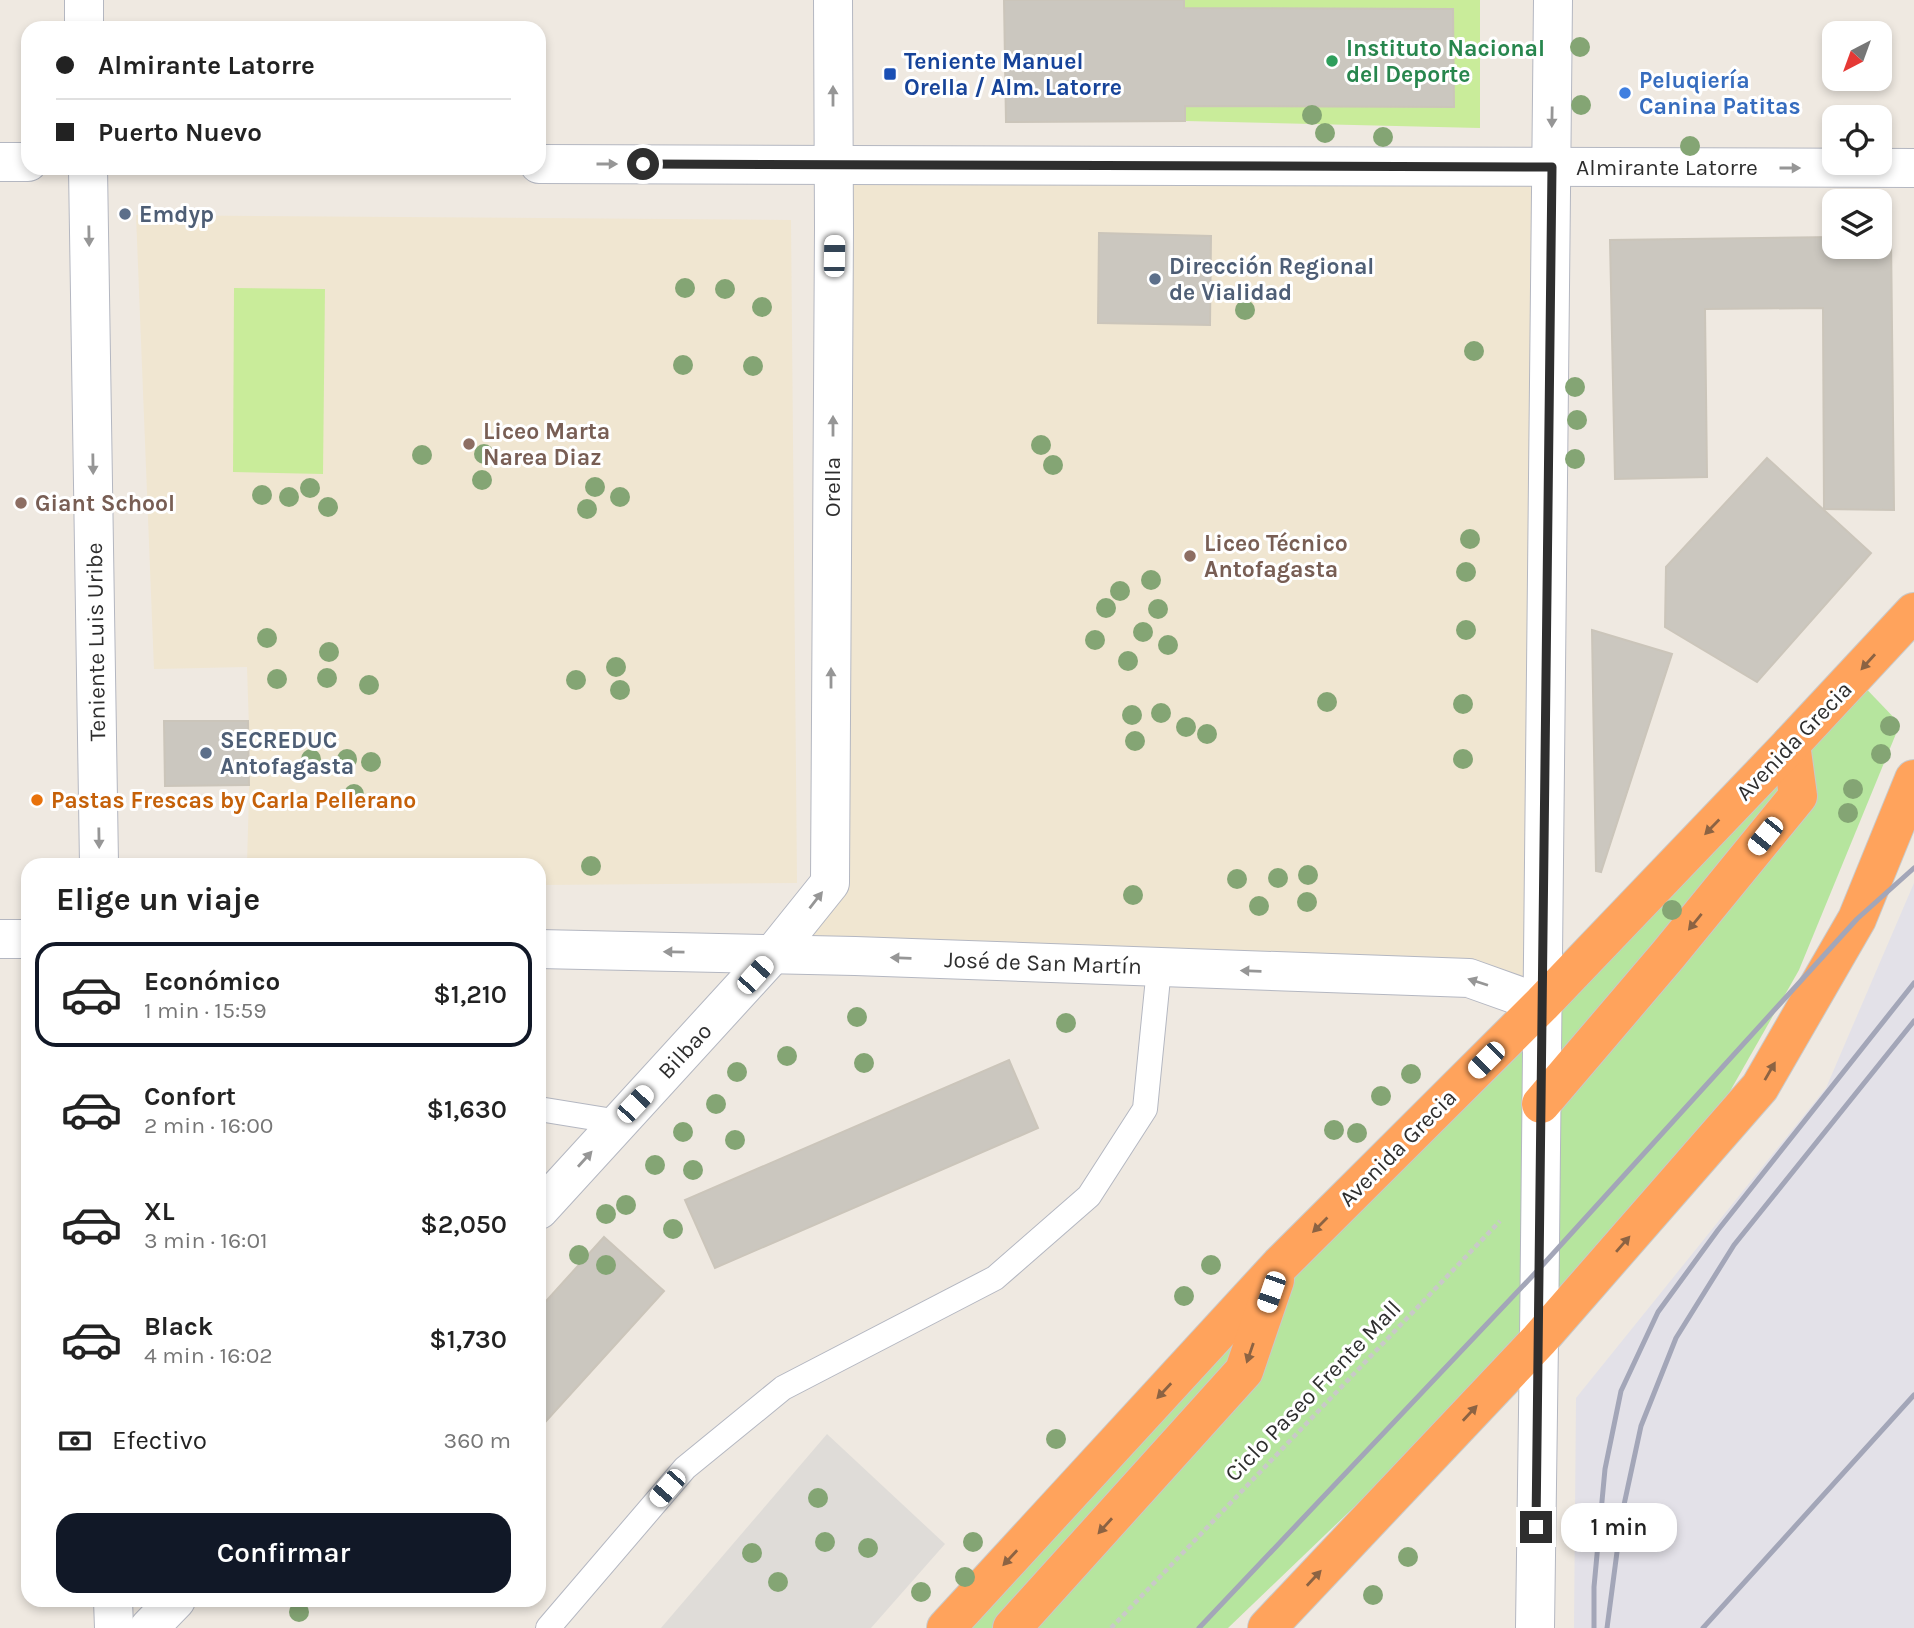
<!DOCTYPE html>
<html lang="es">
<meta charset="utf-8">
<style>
:root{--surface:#fff;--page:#f2f2f2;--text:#222;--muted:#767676;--line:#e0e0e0;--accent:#111827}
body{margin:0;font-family:Karla,sans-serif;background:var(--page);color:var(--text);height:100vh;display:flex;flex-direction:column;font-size:26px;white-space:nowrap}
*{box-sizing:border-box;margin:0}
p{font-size:23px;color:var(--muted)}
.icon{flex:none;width:38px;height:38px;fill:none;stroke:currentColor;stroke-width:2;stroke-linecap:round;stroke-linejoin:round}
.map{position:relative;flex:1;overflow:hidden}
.drawer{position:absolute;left:21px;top:858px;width:525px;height:749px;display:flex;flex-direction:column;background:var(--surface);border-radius:21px;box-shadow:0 4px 10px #0003}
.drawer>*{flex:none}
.hud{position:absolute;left:21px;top:21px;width:525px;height:154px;border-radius:21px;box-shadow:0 4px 10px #0003;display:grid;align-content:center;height:154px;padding:0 35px;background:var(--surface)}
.needle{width:46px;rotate:221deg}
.tools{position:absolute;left:1822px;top:21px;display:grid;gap:14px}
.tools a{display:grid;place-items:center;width:70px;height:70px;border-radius:14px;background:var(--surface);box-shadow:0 4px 10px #0003;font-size:35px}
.end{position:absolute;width:32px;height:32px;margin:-16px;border:9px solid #2e2e2e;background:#fff;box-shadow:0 0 0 4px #fff}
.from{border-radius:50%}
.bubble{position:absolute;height:49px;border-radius:21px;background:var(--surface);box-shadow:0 4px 10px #0003;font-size:23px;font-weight:600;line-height:49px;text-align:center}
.car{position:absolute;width:21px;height:42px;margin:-21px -10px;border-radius:9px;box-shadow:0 0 5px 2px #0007;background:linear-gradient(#fff 24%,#345 0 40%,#fff 0 76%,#345 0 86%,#fff 0)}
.hud b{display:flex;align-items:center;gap:24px;height:66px;font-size:26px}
.hud b+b{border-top:2px solid var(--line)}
.hud i{width:18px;height:18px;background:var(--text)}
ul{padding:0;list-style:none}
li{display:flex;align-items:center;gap:21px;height:105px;margin:0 14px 10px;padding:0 21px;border:4px solid transparent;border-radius:21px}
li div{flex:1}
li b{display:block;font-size:26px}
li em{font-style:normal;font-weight:600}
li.current{border-color:var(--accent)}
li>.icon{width:63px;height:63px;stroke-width:1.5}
h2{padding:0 35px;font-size:32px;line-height:84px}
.pay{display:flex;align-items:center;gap:18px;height:77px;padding:0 35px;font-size:26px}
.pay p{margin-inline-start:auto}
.button{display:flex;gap:14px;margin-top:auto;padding:14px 35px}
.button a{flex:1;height:80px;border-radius:21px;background:var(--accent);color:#fff;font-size:28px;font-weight:600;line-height:80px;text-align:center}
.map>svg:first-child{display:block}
.industrial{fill:#e3e1e8}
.education{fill:#f0e6d1}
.green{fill:#b6e59e}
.pitch{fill:#c9ec9a}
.plaza{fill:#dfdcd8}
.building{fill:#cbc7bf;stroke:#cbc5ba;stroke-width:2}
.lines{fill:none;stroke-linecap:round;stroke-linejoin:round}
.lane-casing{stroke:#b4b7c1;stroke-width:26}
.street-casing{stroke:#b4b7c1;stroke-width:40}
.secondary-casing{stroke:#b4b7c1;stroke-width:40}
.highway-casing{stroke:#c9c9c9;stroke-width:40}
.path{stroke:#c9c9c9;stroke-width:4.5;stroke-dasharray:5 3.5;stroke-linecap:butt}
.lane{stroke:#fff;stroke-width:24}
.street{stroke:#fff;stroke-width:38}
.secondary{stroke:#fff;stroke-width:38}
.highway{stroke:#ffa35c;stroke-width:38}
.rail{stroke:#a3a6b8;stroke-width:5}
.tree{fill:#84a574}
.oneway{fill:#969696}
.oneway2{fill:#8c6343}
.route{stroke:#2e2e2e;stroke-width:9}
.leisure-dot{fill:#2e9e5b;stroke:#fff;stroke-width:2.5}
.transit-dot{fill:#1a4fb4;stroke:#fff;stroke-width:2.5}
.shop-dot{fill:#3f7fe0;stroke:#fff;stroke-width:2.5}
.service-dot{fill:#5c6f8a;stroke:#fff;stroke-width:2.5}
.education-dot{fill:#8d6e63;stroke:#fff;stroke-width:2.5}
.food-dot{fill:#e8710a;stroke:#fff;stroke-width:2.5}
.labels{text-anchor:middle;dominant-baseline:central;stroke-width:6;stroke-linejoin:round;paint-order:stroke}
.leisure-label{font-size:23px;font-weight:bold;fill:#27864d;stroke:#fff;text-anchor:start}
.transit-label{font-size:23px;font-weight:bold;fill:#164399;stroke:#fff;text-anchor:start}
.shop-label{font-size:23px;font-weight:bold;fill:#366cbe;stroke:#fff;text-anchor:start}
.street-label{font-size:23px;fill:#2e2e2e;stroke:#fff}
.service-label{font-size:23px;font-weight:bold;fill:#4e5e75;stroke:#fff;text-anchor:start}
.education-label{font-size:23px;font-weight:bold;fill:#785e54;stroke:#fff;text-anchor:start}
.food-label{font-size:23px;font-weight:bold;fill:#c56008;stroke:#fff;text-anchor:start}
</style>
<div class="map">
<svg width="1914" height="1628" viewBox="0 0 1914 1628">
<rect width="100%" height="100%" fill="#efe9e1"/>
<!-- industrial -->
<path class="industrial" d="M 1914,883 L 1914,1628 L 1574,1628 L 1576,1398 L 1826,1088 Z"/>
<!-- education -->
<g class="education">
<path d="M 833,164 L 1552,167 L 1542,1004 L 1469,978 L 773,954 L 830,882 Z"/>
<path d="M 136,215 L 791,220 L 797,883 L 539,885 L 539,864 L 247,864 L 250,758 L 247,667 L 154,669 Z"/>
</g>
<!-- green -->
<path class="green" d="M 1855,677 L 1900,724 L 1799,970 L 1708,1130 L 1498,1369 L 1228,1628 L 963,1628 Z"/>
<!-- pitch -->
<g class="pitch">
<path d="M 1184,0 L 1480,0 L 1480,128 L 1185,121 Z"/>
<path d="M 234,288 L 325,289 L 323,474 L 233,472 Z"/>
</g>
<!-- plaza -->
<path class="plaza" d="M 827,1434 L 945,1544 L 871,1628 L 661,1628 Z"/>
<!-- building -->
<g class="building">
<path d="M 1004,0 L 1184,0 L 1184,8 L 1453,9 L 1454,107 L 1185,106 L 1185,121 L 1006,122 Z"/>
<path d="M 1099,233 L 1211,236 L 1210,325 L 1098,323 Z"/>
<path d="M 1880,236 L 1891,236 L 1894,510 L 1824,509 L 1823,308 L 1705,309 L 1707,477 L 1615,479 L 1610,240 L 1834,237 L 1834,247 L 1880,247 Z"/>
<path d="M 1767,458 L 1871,553 L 1757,682 L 1665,627 L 1666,567 Z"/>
<path d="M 1592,630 L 1672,654 L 1601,872 L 1596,871 Z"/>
<path d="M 164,721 L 248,721 L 249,785 L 165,786 Z"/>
<path d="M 1009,1060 L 1038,1128 L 715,1268 L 685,1200 Z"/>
<path d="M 604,1237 L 664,1291 L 539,1429 L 539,1309 Z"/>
</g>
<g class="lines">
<defs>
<g id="lane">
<path d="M 539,1109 L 619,1122"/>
<path d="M 548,1628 L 685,1468 L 783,1388 L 995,1278 L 1089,1196 L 1145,1109 L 1159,968"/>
</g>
<path id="street" d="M 1535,1628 L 1539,1340"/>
<g id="secondary">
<path d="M 84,0 L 84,28"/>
<path d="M 0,162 L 28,162"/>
<path d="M 539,164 L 1914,168"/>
<path d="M 88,168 L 99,864"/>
<path d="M 0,939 L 28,939"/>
<path d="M 539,949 L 855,956 L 1469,978 L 1542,1004"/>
<path d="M 539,1210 L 773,954 L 830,883 L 834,229 L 833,0"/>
<path d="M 1539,1340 L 1553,0"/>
<path d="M 113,1600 L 114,1628"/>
<path d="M 149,1628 L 176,1600"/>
</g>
<g id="highway">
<path d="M 1541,1104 L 1668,955 L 1798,796 L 1791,744"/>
<path d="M 946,1628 L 1280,1265 L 1542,1004 L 1791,744 L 1914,612"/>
<path d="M 1012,1628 L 1244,1371 L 1275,1280"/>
<path d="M 1267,1628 L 1539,1340 L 1760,1087 L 1857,919 L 1914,779"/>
</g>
</defs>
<!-- lane casing -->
<use href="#lane" class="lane-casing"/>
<!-- street casing -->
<use href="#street" class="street-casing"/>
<!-- secondary casing -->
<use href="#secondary" class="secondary-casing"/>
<!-- highway casing -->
<use href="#highway" class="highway-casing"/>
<!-- path -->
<path class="path" d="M 1111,1628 L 1500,1221"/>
<!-- lane -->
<use href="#lane" class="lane"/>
<!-- street -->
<use href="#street" class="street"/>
<!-- secondary -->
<use href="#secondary" class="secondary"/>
<!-- highway -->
<use href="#highway" class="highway"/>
<!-- rail -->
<g class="rail">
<path d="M 1199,1628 L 1539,1269 L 1857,919 L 1914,868"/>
<path d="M 1594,1628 L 1594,1587 L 1605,1469 L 1621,1391 L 1658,1312 L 1718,1230 L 1914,983"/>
<path d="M 1607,1628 L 1622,1514 L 1641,1426 L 1676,1338 L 1734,1245 L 1914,1021"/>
<path d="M 1703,1628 L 1914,1395"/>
</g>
</g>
<!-- trees -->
<g class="tree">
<circle cx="1580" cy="47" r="10"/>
<circle cx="1581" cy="105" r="10"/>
<circle cx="1312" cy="115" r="10"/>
<circle cx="1325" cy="133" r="10"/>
<circle cx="1383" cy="137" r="10"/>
<circle cx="1690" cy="146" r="10"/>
<circle cx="685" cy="288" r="10"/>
<circle cx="725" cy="289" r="10"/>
<circle cx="762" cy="307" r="10"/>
<circle cx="1245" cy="310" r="10"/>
<circle cx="1474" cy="351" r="10"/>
<circle cx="683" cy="365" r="10"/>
<circle cx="753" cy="366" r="10"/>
<circle cx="1575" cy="387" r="10"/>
<circle cx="1577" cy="420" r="10"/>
<circle cx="1041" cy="445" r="10"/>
<circle cx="484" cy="454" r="10"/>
<circle cx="422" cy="455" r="10"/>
<circle cx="1575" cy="459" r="10"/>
<circle cx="1053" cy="465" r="10"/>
<circle cx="482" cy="480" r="10"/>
<circle cx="595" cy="487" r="10"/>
<circle cx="310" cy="488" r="10"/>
<circle cx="262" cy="495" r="10"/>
<circle cx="289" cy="497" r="10"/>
<circle cx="620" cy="497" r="10"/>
<circle cx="328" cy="507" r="10"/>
<circle cx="587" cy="509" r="10"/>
<circle cx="1470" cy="539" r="10"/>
<circle cx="1466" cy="572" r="10"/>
<circle cx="1151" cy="580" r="10"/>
<circle cx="1120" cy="591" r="10"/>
<circle cx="1106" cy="608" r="10"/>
<circle cx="1158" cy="609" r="10"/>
<circle cx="1466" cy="630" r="10"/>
<circle cx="1143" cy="632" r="10"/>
<circle cx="267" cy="638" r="10"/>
<circle cx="1095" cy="640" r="10"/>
<circle cx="1168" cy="645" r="10"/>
<circle cx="329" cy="652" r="10"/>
<circle cx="1128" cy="661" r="10"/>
<circle cx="616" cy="667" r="10"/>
<circle cx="327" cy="678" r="10"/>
<circle cx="277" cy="679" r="10"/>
<circle cx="576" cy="680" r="10"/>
<circle cx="369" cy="685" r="10"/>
<circle cx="620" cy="690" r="10"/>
<circle cx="1327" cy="702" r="10"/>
<circle cx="1463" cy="704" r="10"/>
<circle cx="1161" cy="713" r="10"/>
<circle cx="1132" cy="715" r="10"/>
<circle cx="1890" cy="726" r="10"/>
<circle cx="1186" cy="727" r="10"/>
<circle cx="1207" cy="734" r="10"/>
<circle cx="285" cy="739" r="10"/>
<circle cx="1135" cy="741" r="10"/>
<circle cx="1881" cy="754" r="10"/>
<circle cx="311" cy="759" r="10"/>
<circle cx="347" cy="759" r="10"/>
<circle cx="1463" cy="759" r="10"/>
<circle cx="371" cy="762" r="10"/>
<circle cx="1853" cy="789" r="10"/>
<circle cx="354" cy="794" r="10"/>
<circle cx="1848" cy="813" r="10"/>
<circle cx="591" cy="866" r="10"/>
<circle cx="1308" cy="875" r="10"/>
<circle cx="1278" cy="878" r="10"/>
<circle cx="1237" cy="879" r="10"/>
<circle cx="1133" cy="895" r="10"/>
<circle cx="1307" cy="902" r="10"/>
<circle cx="1259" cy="906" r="10"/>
<circle cx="1672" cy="910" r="10"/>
<circle cx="857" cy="1017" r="10"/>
<circle cx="1066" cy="1023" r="10"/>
<circle cx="787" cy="1056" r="10"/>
<circle cx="864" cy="1063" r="10"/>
<circle cx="737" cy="1072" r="10"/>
<circle cx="1411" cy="1074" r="10"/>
<circle cx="1381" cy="1096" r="10"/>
<circle cx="716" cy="1104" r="10"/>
<circle cx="1334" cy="1130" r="10"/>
<circle cx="683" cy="1132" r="10"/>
<circle cx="1357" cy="1133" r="10"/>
<circle cx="735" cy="1140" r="10"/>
<circle cx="655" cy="1165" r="10"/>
<circle cx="693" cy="1170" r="10"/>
<circle cx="626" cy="1205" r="10"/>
<circle cx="606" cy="1214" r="10"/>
<circle cx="673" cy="1229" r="10"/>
<circle cx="579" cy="1255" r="10"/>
<circle cx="606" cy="1265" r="10"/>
<circle cx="1211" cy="1265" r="10"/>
<circle cx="1184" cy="1296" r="10"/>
<circle cx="1056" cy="1439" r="10"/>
<circle cx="818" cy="1498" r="10"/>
<circle cx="825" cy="1542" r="10"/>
<circle cx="973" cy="1542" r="10"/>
<circle cx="868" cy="1548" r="10"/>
<circle cx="752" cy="1553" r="10"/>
<circle cx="1408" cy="1557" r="10"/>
<circle cx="965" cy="1577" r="10"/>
<circle cx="778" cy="1582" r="10"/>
<circle cx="921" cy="1592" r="10"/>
<circle cx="1373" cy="1595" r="10"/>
<circle cx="299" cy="1612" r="10"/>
</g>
<!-- one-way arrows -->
<defs><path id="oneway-solid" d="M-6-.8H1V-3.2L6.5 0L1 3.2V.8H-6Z" transform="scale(1.75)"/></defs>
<g class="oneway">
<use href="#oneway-solid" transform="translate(833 96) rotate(-90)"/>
<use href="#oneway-solid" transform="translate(1552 117) rotate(91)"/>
<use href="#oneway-solid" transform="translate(607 164)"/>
<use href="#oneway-solid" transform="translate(1790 168)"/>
<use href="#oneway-solid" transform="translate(89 236) rotate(89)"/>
<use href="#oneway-solid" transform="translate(833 426) rotate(-90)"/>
<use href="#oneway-solid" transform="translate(93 464) rotate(89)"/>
<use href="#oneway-solid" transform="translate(831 678) rotate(-90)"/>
<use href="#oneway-solid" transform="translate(99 838) rotate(89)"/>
<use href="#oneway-solid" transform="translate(816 900) rotate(-52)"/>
<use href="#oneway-solid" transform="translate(674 952) rotate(-179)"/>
<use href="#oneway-solid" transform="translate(901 958) rotate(-178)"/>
<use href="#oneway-solid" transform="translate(1251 971) rotate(-178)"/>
<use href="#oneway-solid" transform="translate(1478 982) rotate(-162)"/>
<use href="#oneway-solid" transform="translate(585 1159) rotate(-48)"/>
</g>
<g class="oneway2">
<use href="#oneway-solid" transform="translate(1868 662) rotate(132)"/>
<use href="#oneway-solid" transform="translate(1712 827) rotate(134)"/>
<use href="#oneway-solid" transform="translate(1695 922) rotate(129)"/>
<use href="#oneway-solid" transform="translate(1770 1071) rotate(-60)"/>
<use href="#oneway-solid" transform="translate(1320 1225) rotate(135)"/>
<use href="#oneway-solid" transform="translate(1623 1244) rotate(-49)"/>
<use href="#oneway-solid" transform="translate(1250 1353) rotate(109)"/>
<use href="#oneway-solid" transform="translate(1164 1391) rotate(133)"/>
<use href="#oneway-solid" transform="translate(1470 1413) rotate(-47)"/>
<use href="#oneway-solid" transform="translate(1105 1526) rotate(132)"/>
<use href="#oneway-solid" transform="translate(1010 1558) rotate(133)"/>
<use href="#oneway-solid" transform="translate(1314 1578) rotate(-47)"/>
</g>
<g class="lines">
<!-- route -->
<path class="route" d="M 643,164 L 1552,167 L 1536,1527"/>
</g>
<!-- markers -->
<circle class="leisure-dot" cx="1332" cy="61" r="7"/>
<rect class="transit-dot" x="883" y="67" width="14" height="14" rx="3.5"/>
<circle class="shop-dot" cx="1625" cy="93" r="7"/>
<g class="service-dot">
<circle cx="125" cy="214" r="7"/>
<circle cx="1155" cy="279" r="7"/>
<circle cx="206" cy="753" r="7"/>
</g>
<g class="education-dot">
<circle cx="469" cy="444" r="7"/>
<circle cx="21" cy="503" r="7"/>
<circle cx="1190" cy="556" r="7"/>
</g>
<circle class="food-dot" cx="37" cy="800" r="7"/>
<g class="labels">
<!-- leisure labels -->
<g class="leisure-label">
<text x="1346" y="48">Instituto Nacional<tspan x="1346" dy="26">del Deporte</tspan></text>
</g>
<!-- transit labels -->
<g class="transit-label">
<text x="904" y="61">Teniente Manuel<tspan x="904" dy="26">Orella / Alm. Latorre</tspan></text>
</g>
<!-- shop labels -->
<g class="shop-label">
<text x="1639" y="80">Peluqiería<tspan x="1639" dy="26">Canina Patitas</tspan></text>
</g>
<!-- street labels -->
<g class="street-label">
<text x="1667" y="167">Almirante Latorre</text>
<text transform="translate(832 487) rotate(-90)">Orella</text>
<text transform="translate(96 642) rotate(-91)">Teniente Luis Uribe</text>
<text transform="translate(1794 741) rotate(-46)">Avenida Grecia</text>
<text transform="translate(1043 963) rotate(2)">José de San Martín</text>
<text transform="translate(685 1051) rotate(-47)">Bilbao</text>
<text transform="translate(1398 1148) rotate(-45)">Avenida Grecia</text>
<text transform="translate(1313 1391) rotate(-46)">Ciclo Paseo Frente Mall</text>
</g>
<!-- service labels -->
<g class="service-label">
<text x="139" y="214">Emdyp</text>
<text x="1169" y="266">Dirección Regional<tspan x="1169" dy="26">de Vialidad</tspan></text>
<text x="220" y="740">SECREDUC<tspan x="220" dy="26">Antofagasta</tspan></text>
</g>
<!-- education labels -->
<g class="education-label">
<text x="483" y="431">Liceo Marta<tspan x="483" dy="26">Narea Diaz</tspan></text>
<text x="35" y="503">Giant School</text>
<text x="1204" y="543">Liceo Técnico<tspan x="1204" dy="26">Antofagasta</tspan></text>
</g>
<!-- food labels -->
<g class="food-label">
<text x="51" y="800">Pastas Frescas by Carla Pellerano</text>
</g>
</g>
</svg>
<div class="tools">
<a><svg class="needle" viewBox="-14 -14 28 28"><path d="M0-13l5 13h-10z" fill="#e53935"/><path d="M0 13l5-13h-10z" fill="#767676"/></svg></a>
<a><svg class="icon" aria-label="locate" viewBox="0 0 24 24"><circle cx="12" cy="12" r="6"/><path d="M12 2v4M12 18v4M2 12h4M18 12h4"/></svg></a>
<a><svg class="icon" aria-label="layers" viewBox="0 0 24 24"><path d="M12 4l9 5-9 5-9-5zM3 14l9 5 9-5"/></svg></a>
</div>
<i class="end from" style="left:643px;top:164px"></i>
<i class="end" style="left:1536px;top:1527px"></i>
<div class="bubble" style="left:1561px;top:1503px;width:116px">1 min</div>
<i class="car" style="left:834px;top:256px;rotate:1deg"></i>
<i class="car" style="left:1765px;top:836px;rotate:219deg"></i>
<i class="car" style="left:755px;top:975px;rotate:42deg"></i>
<i class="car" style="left:1486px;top:1060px;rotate:225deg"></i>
<i class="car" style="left:635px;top:1104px;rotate:43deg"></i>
<i class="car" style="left:1271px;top:1292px;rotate:199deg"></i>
<i class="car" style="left:667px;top:1488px;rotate:221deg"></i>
<div class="hud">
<b><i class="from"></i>Almirante Latorre</b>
<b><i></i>Puerto Nuevo</b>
</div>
<section class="drawer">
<h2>Elige un viaje</h2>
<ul>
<li class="current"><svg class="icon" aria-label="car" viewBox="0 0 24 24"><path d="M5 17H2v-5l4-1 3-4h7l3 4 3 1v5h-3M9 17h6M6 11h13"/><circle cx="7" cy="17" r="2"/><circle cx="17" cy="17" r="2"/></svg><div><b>Económico</b><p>1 min · 15:59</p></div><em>$1,210</em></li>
<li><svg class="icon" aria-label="car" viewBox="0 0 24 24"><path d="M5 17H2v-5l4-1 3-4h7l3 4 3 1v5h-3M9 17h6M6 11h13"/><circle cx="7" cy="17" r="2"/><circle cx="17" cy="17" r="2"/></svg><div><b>Confort</b><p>2 min · 16:00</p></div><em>$1,630</em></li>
<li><svg class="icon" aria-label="car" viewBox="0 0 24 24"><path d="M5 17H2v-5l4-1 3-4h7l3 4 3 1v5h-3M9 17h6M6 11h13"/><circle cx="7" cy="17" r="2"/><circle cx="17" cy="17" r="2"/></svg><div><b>XL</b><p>3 min · 16:01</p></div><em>$2,050</em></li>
<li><svg class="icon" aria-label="car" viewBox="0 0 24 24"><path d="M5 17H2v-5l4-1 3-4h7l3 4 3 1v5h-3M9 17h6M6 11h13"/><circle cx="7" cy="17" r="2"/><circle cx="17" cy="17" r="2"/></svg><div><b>Black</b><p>4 min · 16:02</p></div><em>$1,730</em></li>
</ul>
<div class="pay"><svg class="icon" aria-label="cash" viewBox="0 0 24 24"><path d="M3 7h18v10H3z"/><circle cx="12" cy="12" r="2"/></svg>Efectivo<p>360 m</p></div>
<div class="button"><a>Confirmar</a></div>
</section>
</div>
